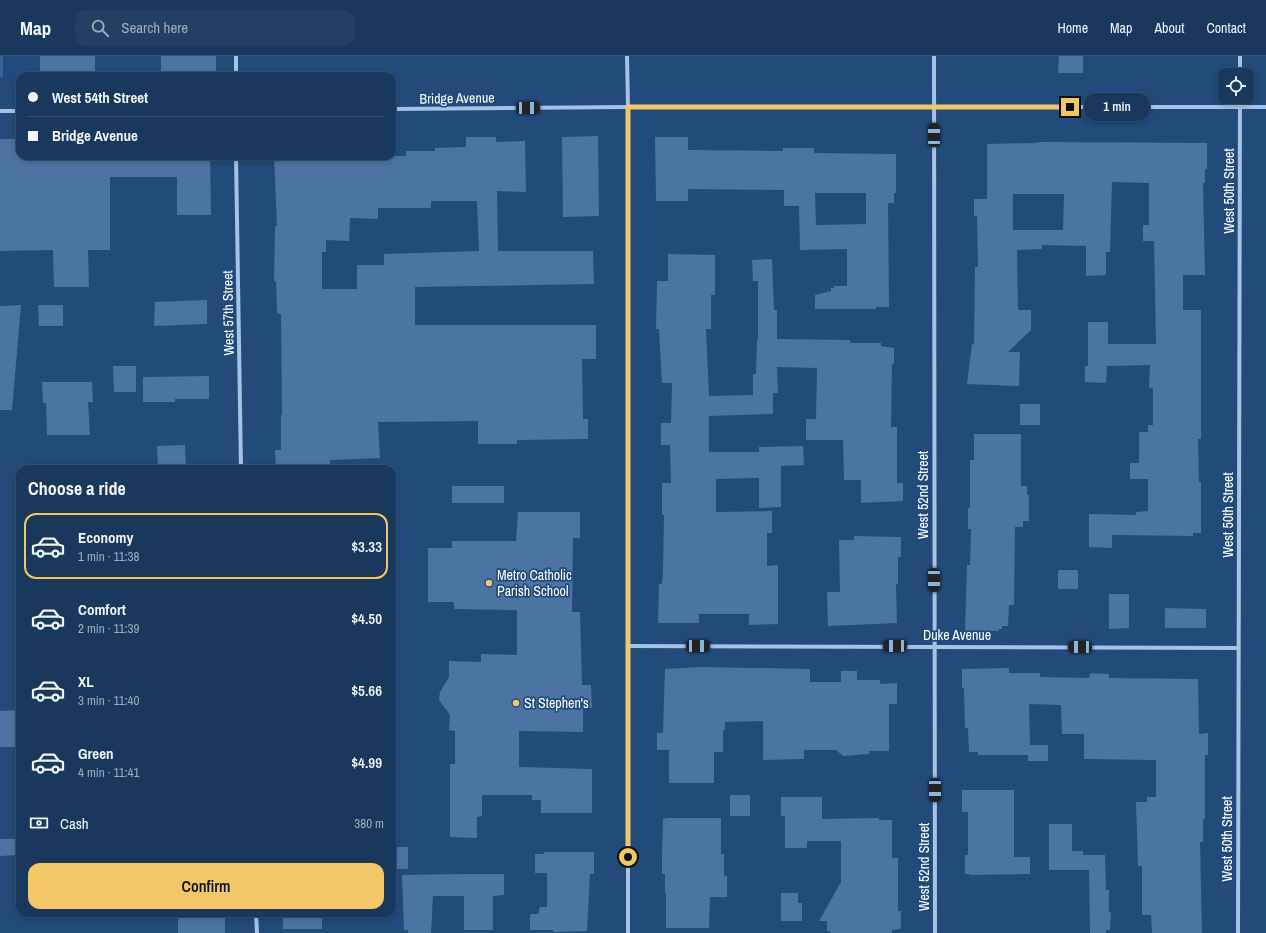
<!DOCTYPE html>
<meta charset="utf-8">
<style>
:root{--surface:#1a385c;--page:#233f62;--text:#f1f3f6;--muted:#9facbb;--line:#385272;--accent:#f1c767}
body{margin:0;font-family:"Archivo Narrow",sans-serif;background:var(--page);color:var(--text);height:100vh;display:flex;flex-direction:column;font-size:15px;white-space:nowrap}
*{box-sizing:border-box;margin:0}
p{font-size:13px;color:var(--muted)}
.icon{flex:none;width:22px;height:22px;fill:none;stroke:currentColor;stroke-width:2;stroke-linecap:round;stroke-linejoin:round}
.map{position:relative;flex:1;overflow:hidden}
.sheet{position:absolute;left:16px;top:409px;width:380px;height:452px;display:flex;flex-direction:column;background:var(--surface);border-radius:12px;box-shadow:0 2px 6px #0003,0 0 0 1px var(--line)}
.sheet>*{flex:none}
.hud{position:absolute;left:16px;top:16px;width:380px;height:88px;border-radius:12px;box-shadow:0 2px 6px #0003,0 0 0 1px var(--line);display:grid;align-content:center;height:88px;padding:0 12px;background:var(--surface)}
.controls{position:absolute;left:1218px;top:12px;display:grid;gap:8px}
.controls a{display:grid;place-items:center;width:36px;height:36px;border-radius:8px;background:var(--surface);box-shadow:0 2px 6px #0003,0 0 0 1px var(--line);font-size:20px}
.end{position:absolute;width:18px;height:18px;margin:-9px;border:5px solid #f1c767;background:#111;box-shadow:0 0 0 2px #111}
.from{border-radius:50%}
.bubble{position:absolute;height:28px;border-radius:12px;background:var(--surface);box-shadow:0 2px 6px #0003,0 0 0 1px var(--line);font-size:13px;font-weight:600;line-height:28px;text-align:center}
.car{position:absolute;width:12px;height:24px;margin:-12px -6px;border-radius:5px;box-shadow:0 0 3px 1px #0007;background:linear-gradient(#222 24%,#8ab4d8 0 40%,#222 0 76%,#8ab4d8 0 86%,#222 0)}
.hud b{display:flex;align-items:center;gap:14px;height:38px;font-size:15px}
.hud b+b{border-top:1px solid var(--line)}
.hud i{width:10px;height:10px;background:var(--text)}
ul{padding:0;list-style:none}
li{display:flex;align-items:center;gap:12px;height:66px;margin:0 8px 6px;padding:0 4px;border:2px solid transparent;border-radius:12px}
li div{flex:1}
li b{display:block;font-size:15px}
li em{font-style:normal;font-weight:600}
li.active{border-color:var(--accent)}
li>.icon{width:36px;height:36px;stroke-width:1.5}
h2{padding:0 12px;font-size:18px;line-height:48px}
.pay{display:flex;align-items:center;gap:10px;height:44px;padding:0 12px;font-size:15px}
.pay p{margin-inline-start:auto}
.primary-button{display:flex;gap:8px;margin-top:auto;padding:8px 12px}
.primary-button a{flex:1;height:46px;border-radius:12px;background:var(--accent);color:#111;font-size:16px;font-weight:600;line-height:46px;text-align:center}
header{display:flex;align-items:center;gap:24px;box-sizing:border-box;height:56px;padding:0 20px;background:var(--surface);border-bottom:1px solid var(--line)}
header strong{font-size:19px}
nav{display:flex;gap:22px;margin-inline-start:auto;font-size:14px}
.search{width:280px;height:36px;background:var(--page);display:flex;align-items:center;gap:10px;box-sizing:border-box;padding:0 14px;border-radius:12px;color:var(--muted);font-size:15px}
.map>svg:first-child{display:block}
.green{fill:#356499}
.building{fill:#4b74a4;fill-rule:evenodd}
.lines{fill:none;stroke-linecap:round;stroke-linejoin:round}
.street{stroke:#a5c3e5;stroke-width:4}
.route{stroke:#f1c767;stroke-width:5}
.poi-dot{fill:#f1c767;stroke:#224a7b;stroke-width:1.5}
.labels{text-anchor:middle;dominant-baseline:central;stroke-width:3.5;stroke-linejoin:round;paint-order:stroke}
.street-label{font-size:14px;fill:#fff;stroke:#224a7b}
.poi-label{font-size:14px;fill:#fff;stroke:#224a7b;text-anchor:start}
</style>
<header>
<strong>Map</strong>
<div class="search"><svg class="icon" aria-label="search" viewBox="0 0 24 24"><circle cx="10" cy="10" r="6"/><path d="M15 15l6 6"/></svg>Search here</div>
<nav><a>Home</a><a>Map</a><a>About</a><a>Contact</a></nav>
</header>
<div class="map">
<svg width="1266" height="877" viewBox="0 0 1266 877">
<rect width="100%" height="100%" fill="#224a7b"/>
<!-- green -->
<rect class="green" x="0" y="0" width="3" height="21"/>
<!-- building -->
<g class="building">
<path d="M 40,0 L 95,0 L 95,20 L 40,19 Z"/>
<rect x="161" y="0" width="55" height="20"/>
<path d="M 1059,0 L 1083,0 L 1083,17 L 1058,17 Z"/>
<path d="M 598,80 L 599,160 L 563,161 L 562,81 Z"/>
<path d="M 466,81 L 496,81 L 496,86 L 525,85 L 526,136 L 497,135 L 498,195 L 593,195 L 594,228 L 415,231 L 415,269 L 596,269 L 596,303 L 582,303 L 583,363 L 588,363 L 588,383 L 517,384 L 517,388 L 478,388 L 478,365 L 378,366 L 380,402 L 330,404 L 330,413 L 276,413 L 275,394 L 281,394 L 281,359 L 282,359 L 281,258 L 277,257 L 276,225 L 274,225 L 275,170 L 277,170 L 274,100 L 406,100 L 406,95 L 435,95 L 435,92 L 466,91 ZM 431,145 L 477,145 L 479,195 L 384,198 L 384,209 L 357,209 L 357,233 L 322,233 L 322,196 L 326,196 L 326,184 L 349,185 L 350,162 L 378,163 L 378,152 L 431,152 Z"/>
<path d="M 655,81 L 688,81 L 688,94 L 783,95 L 783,92 L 814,92 L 814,97 L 896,98 L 896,137 L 894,137 L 894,147 L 888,147 L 889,251 L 876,251 L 876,253 L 815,253 L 815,239 L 831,235 L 831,232 L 834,232 L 834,230 L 847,230 L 847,193 L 800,194 L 799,150 L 784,150 L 784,134 L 688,133 L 688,145 L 656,145 ZM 815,137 L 866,137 L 866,168 L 816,169 Z"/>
<path d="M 0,83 L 20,83 L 20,100 L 210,100 L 211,159 L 177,159 L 177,121 L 110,121 L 110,194 L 88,194 L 89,231 L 54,231 L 53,194 L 0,195 Z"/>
<path d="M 1039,86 L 1207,87 L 1207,113 L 1205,113 L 1205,127 L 1203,127 L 1205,219 L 1183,219 L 1183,254 L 1201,254 L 1201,383 L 1198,383 L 1199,426 L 1201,426 L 1201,477 L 1193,477 L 1193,480 L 1112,479 L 1112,492 L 1089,491 L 1089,458 L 1136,459 L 1136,456 L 1148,455 L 1148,423 L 1130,423 L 1130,407 L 1139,407 L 1139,376 L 1148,376 L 1148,369 L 1153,369 L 1153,332 L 1149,332 L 1150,309 L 1107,310 L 1106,327 L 1085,326 L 1085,310 L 1088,310 L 1088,266 L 1108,266 L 1108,288 L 1156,288 L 1154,185 L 1143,185 L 1143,169 L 1149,169 L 1149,127 L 1112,126 L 1110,196 L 1106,196 L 1106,219 L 1086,220 L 1086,190 L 1042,189 L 1042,193 L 1017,194 L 1018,254 L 1031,254 L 1031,274 L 1008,296 L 1020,296 L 1019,330 L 967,328 L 972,288 L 974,288 L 975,211 L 978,211 L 977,160 L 974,160 L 974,143 L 987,143 L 987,88 L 1036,87 ZM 1013,138 L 1064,138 L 1063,174 L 1013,174 Z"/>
<path d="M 668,198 L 715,199 L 715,239 L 711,239 L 711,273 L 706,273 L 709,340 L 753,339 L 753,318 L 756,318 L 757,284 L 758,284 L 758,225 L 753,225 L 752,204 L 772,203 L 774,254 L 777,254 L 777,283 L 850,284 L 850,287 L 881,287 L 881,290 L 894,292 L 894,308 L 892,308 L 891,371 L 897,371 L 897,427 L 903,427 L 903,445 L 861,447 L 861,424 L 844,424 L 843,384 L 806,384 L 806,363 L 816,363 L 817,312 L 777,311 L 778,337 L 773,337 L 773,358 L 709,360 L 709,396 L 759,396 L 759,391 L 803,390 L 804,409 L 781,410 L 781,451 L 759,452 L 759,422 L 716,423 L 716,456 L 772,455 L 772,477 L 767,477 L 767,510 L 778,509 L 778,568 L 749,569 L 749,558 L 699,558 L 699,567 L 658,567 L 659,528 L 662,528 L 663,516 L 664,459 L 662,459 L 662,427 L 671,427 L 670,389 L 661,389 L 661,367 L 671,367 L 672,327 L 662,327 L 659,273 L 656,273 L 657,225 L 668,225 Z"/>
<path d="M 207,244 L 207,268 L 154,270 L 155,246 Z"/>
<path d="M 21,249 L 12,354 L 0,354 L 0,250 Z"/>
<path d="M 38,249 L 63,249 L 63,270 L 39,270 Z"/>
<path d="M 113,310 L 136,310 L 136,336 L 114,336 Z"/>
<path d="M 209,320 L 209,343 L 175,343 L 175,346 L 143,346 L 143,321 Z"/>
<path d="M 42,326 L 92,326 L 93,346 L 88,346 L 90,379 L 47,379 L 46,347 L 43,347 Z"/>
<rect x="1020" y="348" width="20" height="21"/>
<path d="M 974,378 L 1021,378 L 1021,430 L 1027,430 L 1027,439 L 1029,439 L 1029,465 L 1023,465 L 1023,471 L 1015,471 L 1014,549 L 1009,549 L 1008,570 L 1002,570 L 1002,573 L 999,573 L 999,575 L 965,575 L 967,509 L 970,509 L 971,473 L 968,473 L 968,452 L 970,452 L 970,404 L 974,404 Z"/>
<path d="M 185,389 L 186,413 L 158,413 L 157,390 Z"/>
<rect x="452" y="430" width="52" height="17"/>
<path d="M 518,456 L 580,456 L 580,482 L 573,482 L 572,556 L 580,556 L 582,629 L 591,629 L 592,652 L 583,652 L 583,676 L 519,675 L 519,711 L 592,713 L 592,757 L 541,757 L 541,744 L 532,744 L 532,739 L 482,739 L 482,760 L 477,761 L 477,782 L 450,781 L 450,708 L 455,708 L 455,675 L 449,674 L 450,659 L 439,644 L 440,636 L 449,621 L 449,605 L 481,606 L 481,598 L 517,599 L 517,554 L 454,553 L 454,546 L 428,546 L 428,492 L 452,492 L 452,485 L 516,485 Z"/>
<path d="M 854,480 L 901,481 L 901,501 L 898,501 L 898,528 L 896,528 L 897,567 L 828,570 L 827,536 L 840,536 L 839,484 L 854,484 Z"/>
<rect x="1058" y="514" width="20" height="19"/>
<path d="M 1109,538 L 1129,538 L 1129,572 L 1109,573 Z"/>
<path d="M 1165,552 L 1206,553 L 1206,572 L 1165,572 Z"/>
<path d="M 701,611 L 810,613 L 810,626 L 841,626 L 841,615 L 857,615 L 857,624 L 880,624 L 880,628 L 897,627 L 897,648 L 889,648 L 889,695 L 869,695 L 869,698 L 843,700 L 836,694 L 804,694 L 804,703 L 763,704 L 763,665 L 725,666 L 725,674 L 723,674 L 723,696 L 714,696 L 714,727 L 669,727 L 669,694 L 657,694 L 657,677 L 663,677 L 665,613 Z"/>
<path d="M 1009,612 L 1009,617 L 1040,617 L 1040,621 L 1089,622 L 1090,617 L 1109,618 L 1109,622 L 1198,623 L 1199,678 L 1208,677 L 1208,699 L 1205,699 L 1205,763 L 1203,763 L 1203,786 L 1200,786 L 1202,877 L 1152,877 L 1151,859 L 1142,859 L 1142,810 L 1138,810 L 1136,746 L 1147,746 L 1147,741 L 1156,741 L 1156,704 L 1084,703 L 1084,678 L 1062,678 L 1061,649 L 1029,648 L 1030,689 L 1048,689 L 1048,705 L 1028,705 L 1028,699 L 978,699 L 978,696 L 969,696 L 968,672 L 965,672 L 964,632 L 962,632 L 962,613 Z"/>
<path d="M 18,654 L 18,691 L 0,691 L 0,655 Z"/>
<path d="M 962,734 L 1014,734 L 1014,801 L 1030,801 L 1030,818 L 969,819 L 970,818 L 965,818 L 965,799 L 968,799 L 968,756 L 962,756 Z"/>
<rect x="730" y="739" width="20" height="21"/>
<path d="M 781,741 L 822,741 L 822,763 L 879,762 L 879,764 L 892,764 L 892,802 L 898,802 L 898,855 L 901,855 L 901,873 L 892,874 L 892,877 L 830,877 L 830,875 L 827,875 L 827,865 L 819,865 L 841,826 L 841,785 L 807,785 L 807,792 L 785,792 L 785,760 L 781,760 Z"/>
<path d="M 667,762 L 721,762 L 721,798 L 724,798 L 724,820 L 727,820 L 727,841 L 710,841 L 709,872 L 666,872 L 666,837 L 665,837 L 665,818 L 662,818 L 662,797 L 663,763 Z"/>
<path d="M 1049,768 L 1072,768 L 1072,795 L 1083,795 L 1083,799 L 1105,799 L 1106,834 L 1109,834 L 1109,856 L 1111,856 L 1110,874 L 1106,874 L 1106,877 L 1090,877 L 1089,814 L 1049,814 Z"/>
<path d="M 0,783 L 18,783 L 18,799 L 0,800 Z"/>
<rect x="392" y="791" width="16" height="22"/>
<path d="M 544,796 L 594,796 L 594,818 L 590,818 L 587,875 L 553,876 L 553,874 L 530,874 L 530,858 L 538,858 L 540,851 L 547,851 L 547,817 L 535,817 L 535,798 L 544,798 Z"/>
<path d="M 467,818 L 504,818 L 504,839 L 493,840 L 493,874 L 464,874 L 464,840 L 433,840 L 431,877 L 408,877 L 408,874 L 404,874 L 402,819 Z"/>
<path d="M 781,837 L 798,837 L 798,847 L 802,847 L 802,865 L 781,865 Z"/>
<rect x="283" y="857" width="39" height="16"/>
<rect x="178" y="859" width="47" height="18"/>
</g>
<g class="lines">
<!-- street -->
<g class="street">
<path d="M 627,0 L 628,51 L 628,877"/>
<path d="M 934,0 L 935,877"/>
<path d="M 1240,19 L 1240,0"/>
<path d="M 236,20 L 236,0"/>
<path d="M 392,53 L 628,51 L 1266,51"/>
<path d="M 0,55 L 20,55"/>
<path d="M 236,100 L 241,413"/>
<path d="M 628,590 L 1238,592"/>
<path d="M 256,857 L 257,877"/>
<path d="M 1238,877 L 1240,41"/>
</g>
</g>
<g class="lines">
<!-- route -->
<path class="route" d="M 628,801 L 628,51 L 1070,51"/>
</g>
<!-- markers -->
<g class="poi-dot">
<circle cx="489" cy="527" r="4"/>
<circle cx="516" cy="647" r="4"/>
</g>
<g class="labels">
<!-- street labels -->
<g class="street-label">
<text transform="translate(457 42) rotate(-1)">Bridge Avenue</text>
<text transform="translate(1229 135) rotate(-90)">West 50th Street</text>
<text transform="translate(228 257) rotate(-91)">West 57th Street</text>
<text transform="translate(923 439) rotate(-90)">West 52nd Street</text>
<text transform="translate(1228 459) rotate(-90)">West 50th Street</text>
<text x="957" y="579">Duke Avenue</text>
<text transform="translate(1227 783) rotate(-90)">West 50th Street</text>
<text transform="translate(924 811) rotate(-90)">West 52nd Street</text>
</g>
<!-- poi labels -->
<g class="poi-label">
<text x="497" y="519">Metro Catholic<tspan x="497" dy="16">Parish School</tspan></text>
<text x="524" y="647">St Stephen's</text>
</g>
</g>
</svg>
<div class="controls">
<a><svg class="icon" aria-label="locate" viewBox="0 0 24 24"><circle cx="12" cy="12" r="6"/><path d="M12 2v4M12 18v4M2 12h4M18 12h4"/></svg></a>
</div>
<i class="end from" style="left:628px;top:801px"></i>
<i class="end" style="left:1070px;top:51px"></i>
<div class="bubble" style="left:1084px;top:37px;width:66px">1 min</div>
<i class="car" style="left:528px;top:52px;rotate:90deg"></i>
<i class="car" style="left:934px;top:79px;rotate:0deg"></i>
<i class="car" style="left:934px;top:524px;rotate:180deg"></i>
<i class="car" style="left:698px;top:590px;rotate:90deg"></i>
<i class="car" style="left:895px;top:590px;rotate:270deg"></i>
<i class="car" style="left:1080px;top:591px;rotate:270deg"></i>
<i class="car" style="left:935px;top:734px;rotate:180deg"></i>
<div class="hud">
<b><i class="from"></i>West 54th Street</b>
<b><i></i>Bridge Avenue</b>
</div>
<section class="sheet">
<h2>Choose a ride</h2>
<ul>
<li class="active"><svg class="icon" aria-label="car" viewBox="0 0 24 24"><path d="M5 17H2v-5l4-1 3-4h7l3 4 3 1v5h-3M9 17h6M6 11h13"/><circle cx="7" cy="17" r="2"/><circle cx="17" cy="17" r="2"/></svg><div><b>Economy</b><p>1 min · 11:38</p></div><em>$3.33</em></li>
<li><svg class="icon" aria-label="car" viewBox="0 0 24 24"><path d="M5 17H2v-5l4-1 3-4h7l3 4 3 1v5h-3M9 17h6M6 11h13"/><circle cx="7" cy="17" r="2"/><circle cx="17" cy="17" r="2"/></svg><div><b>Comfort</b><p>2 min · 11:39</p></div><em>$4.50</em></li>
<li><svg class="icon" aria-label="car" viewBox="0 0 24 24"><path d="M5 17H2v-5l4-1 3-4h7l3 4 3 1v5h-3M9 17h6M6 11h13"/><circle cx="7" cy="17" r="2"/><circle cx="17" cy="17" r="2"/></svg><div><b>XL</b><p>3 min · 11:40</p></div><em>$5.66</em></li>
<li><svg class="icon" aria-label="car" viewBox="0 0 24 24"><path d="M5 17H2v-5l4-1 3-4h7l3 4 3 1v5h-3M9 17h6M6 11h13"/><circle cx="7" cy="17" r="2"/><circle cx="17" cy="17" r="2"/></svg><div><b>Green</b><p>4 min · 11:41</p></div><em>$4.99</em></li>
</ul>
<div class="pay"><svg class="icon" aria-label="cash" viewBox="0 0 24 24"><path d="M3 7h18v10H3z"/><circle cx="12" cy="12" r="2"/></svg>Cash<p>380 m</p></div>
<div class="primary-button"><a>Confirm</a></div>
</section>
</div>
